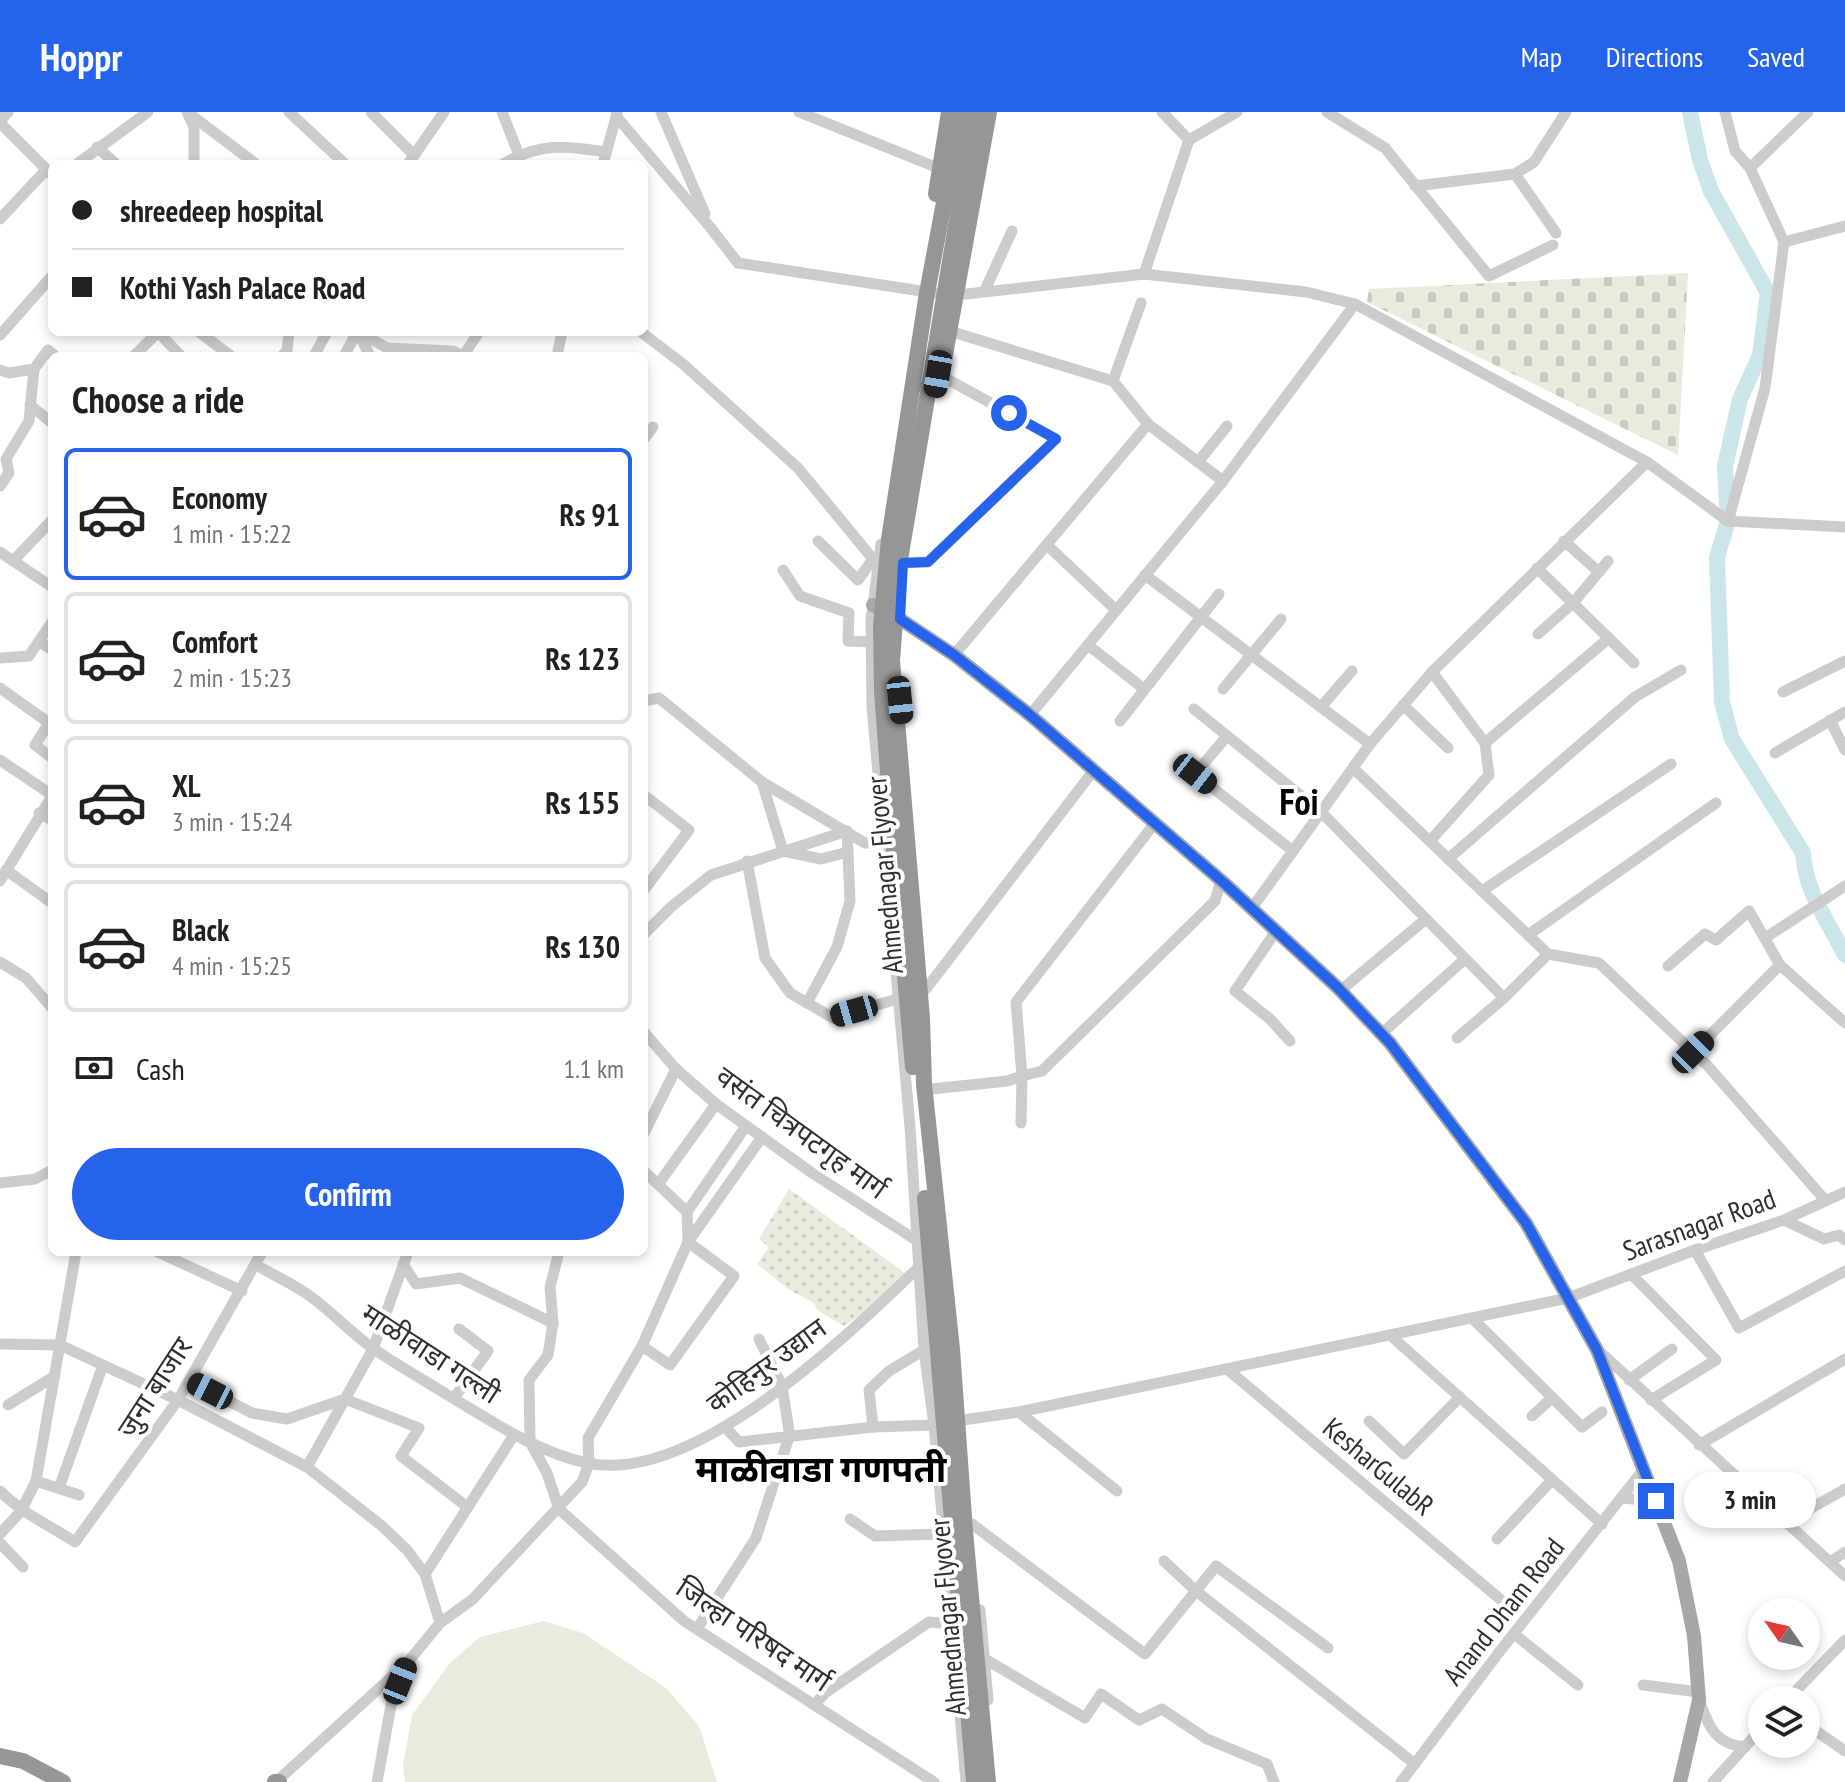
<!DOCTYPE html>
<meta charset="utf-8">
<style>
:root{--surface:#fff;--page:#f6f6f6;--text:#202124;--muted:#757577;--line:#e0e0e0;--accent:#2563eb}
body{margin:0;font-family:"PT Sans Narrow","Noto Sans Devanagari",sans-serif;background:var(--page);color:var(--text);height:100vh;display:flex;flex-direction:column;font-size:30px;white-space:nowrap}
*{box-sizing:border-box;margin:0}
p{font-size:26px;color:var(--muted)}
.icon{flex:none;width:44px;height:44px;fill:none;stroke:currentColor;stroke-width:2;stroke-linecap:round;stroke-linejoin:round}
.map{position:relative;flex:1;overflow:hidden}
.panel{position:absolute;left:48px;top:240px;width:600px;height:904px;display:flex;flex-direction:column;background:var(--surface);border-radius:12px;box-shadow:0 4px 12px #0003}
.panel>*{flex:none}
.guide{position:absolute;left:48px;top:48px;width:600px;height:176px;border-radius:12px;box-shadow:0 4px 12px #0003;display:grid;align-content:center;height:176px;padding:0 24px;background:var(--surface)}
.needle{width:52px;rotate:304deg}
.fabs{position:absolute;left:1748px;top:1486px;display:grid;gap:16px}
.fabs a{display:grid;place-items:center;width:72px;height:72px;border-radius:50%;background:var(--surface);box-shadow:0 4px 12px #0003;font-size:40px}
.end{position:absolute;width:36px;height:36px;margin:-18px;border:10px solid #2563eb;background:#fff;box-shadow:0 0 0 4px #fff}
.from{border-radius:50%}
.bubble{position:absolute;height:56px;border-radius:28px;background:var(--surface);box-shadow:0 4px 12px #0003;font-size:26px;font-weight:800;line-height:56px;text-align:center}
.car{position:absolute;width:24px;height:48px;margin:-24px -12px;border-radius:10px;box-shadow:0 0 6px 2px #0007;background:linear-gradient(#222 24%,#8ab4d8 0 40%,#222 0 76%,#8ab4d8 0 86%,#222 0)}
.guide b{display:flex;align-items:center;gap:28px;height:76px;font-size:30px}
.guide b+b{border-top:2px solid var(--line)}
.guide i{width:20px;height:20px;background:var(--text)}
ul{padding:0;list-style:none}
li{display:flex;align-items:center;gap:24px;height:132px;margin:0 16px 12px;padding:0 8px;border:4px solid var(--line);border-radius:12px}
li div{flex:1}
li b{display:block;font-size:30px}
li em{font-style:normal;font-weight:800}
li.on{border-color:var(--accent)}
li>.icon{width:72px;height:72px;stroke-width:1.5}
h2{padding:0 24px;font-size:36px;line-height:96px}
.pay{display:flex;align-items:center;gap:20px;height:88px;padding:0 24px;font-size:30px}
.pay p{margin-inline-start:auto}
.action{display:flex;gap:16px;margin-top:auto;padding:16px 24px}
.action a{flex:1;height:92px;border-radius:48px;background:var(--accent);color:#fff;font-size:32px;font-weight:800;line-height:92px;text-align:center}
header{display:flex;align-items:center;gap:48px;box-sizing:border-box;height:112px;padding:0 40px;background:var(--accent);color:#fff}
header strong{font-size:38px}
nav{display:flex;gap:44px;margin-inline-start:auto;font-size:28px}
.map>svg:first-child{display:block}
.grass{fill:#e8ebdd}
.cemetery{fill:url(#cemetery-stones)}
.park{fill:url(#park-dots)}
.lines{fill:none;stroke-linecap:round;stroke-linejoin:round}
.river{stroke:#cae6ea;stroke-width:16}
.minor{stroke:#ccc;stroke-width:11}
.major{stroke:#a7a7a7;stroke-width:14}
.highway{stroke:#969696;stroke-width:16}
.highway-bridge{stroke:#969696;stroke-width:16}
.route{stroke:#2563eb;stroke-width:10}
.labels{text-anchor:middle;dominant-baseline:central;stroke-width:8;stroke-linejoin:round;paint-order:stroke}
.street-label{font-size:28px;fill:#2f2f2f;stroke:#fff}
.district-label{font-size:36px;font-weight:bold;fill:#000;stroke:#fff}
</style>
<header>
<strong>Hoppr</strong>
<nav><a>Map</a><a>Directions</a><a>Saved</a></nav>
</header>
<div class="map">
<svg width="1845" height="1670" viewBox="0 0 1845 1670">
<defs>
<pattern id="cemetery-stones" width="16" height="16" patternUnits="userSpaceOnUse" patternTransform="scale(2)"><rect width="16" height="16" fill="#e8ebdd"/><path d="M2 7V4a2 2 0 0 1 4 0v3zM10 15v-3a2 2 0 0 1 4 0v3z" fill="#c7cabe"/></pattern>
<pattern id="park-dots" width="8" height="8" patternUnits="userSpaceOnUse" patternTransform="scale(2)"><rect width="8" height="8" fill="#e8ebdd"/><path d="M2 2h.1M6 6h.1" fill="none" stroke="#c7cabe" stroke-width="1.8" stroke-linecap="round"/></pattern>
</defs>
<rect width="100%" height="100%" fill="#fff"/>
<!-- grass -->
<path class="grass" d="M 544,1509 L 583,1521 L 666,1576 L 699,1614 L 717,1670 L 405,1670 L 403,1653 L 412,1603 L 450,1551 L 480,1525 Z"/>
<!-- cemetery -->
<path class="cemetery" d="M 1688,161 L 1678,343 L 1367,190 L 1369,177 Z"/>
<!-- park -->
<path class="park" d="M 789,1077 L 908,1163 L 871,1196 L 844,1214 L 817,1198 L 814,1191 L 788,1177 L 757,1152 L 769,1135 L 759,1127 Z"/>
<g class="lines">
<!-- river -->
<path class="river" d="M 1690,0 L 1700,48 L 1711,79 L 1768,181 L 1760,243 L 1740,287 L 1725,354 L 1728,409 L 1717,445 L 1722,590 L 1732,627 L 1803,741 C 1805,780 1828,809 1845,843"/>
<!-- minor -->
<g class="minor">
<path d="M 187,0 L 256,52"/>
<path d="M 289,0 L 345,52"/>
<path d="M 371,0 L 414,43"/>
<path d="M 502,0 L 519,43"/>
<path d="M 661,0 L 705,102"/>
<path d="M 799,0 L 943,58"/>
<path d="M 1327,0 L 1385,36 L 1489,164 L 1553,133"/>
<path d="M 1725,0 L 1735,39 L 1750,56 L 1784,130 L 1765,276 L 1728,409"/>
<path d="M 188,2 L 194,15 L 194,52"/>
<path d="M 616,4 L 710,115 L 738,151 L 934,181"/>
<path d="M 0,9 L 8,0"/>
<path d="M 0,11 L 52,63"/>
<path d="M 1189,28 L 1237,0"/>
<path d="M 97,35 L 116,52"/>
<path d="M 77,52 L 148,0"/>
<path d="M 408,52 L 444,0"/>
<path d="M 503,52 C 541,30 565,34 606,40"/>
<path d="M 603,52 L 617,2"/>
<path d="M 1750,56 L 1808,0"/>
<path d="M 1515,62 L 1556,121"/>
<path d="M 1415,74 L 1515,62 L 1534,50 L 1566,0"/>
<path d="M 0,107 L 46,58"/>
<path d="M 1784,130 L 1845,114"/>
<path d="M 1144,162 L 1189,28 L 1162,0"/>
<path d="M 985,178 L 1012,119"/>
<path d="M 951,182 L 967,182 L 1144,162 L 1306,180 L 1355,192 L 1647,350 L 1728,409"/>
<path d="M 946,218 L 1113,269 L 1148,312 L 1223,369"/>
<path d="M 158,220 L 181,244"/>
<path d="M 199,220 L 231,244"/>
<path d="M 358,220 L 370,244"/>
<path d="M 359,220 L 387,236 L 453,239 L 463,244 L 479,220"/>
<path d="M 641,220 L 683,252 L 798,356 L 873,447 C 891,451 909,451 928,450 L 1056,327 L 938,262"/>
<path d="M 0,223 L 52,164"/>
<path d="M 134,244 L 158,220"/>
<path d="M 282,244 L 287,239 L 289,220"/>
<path d="M 314,244 L 327,220"/>
<path d="M 344,244 L 357,220"/>
<path d="M 557,244 L 562,220"/>
<path d="M 0,258 L 9,261 L 34,257"/>
<path d="M 1113,269 L 1141,191"/>
<path d="M 30,293 L 52,311"/>
<path d="M 644,327 L 653,315"/>
<path d="M 1198,350 L 1227,314"/>
<path d="M 0,374 L 9,361 L 6,347 L 29,309 L 34,257 L 48,238 L 55,244"/>
<path d="M 1728,409 L 1845,415"/>
<path d="M 818,429 L 858,468 L 873,447"/>
<path d="M 1564,429 L 1599,460"/>
<path d="M 881,432 L 871,508 L 872,595 L 910,1015 L 924,1238 L 934,1313 L 966,1670"/>
<path d="M 1047,433 L 1116,498"/>
<path d="M 0,440 L 52,475"/>
<path d="M 13,449 L 52,408"/>
<path d="M 1537,456 L 1634,551"/>
<path d="M 783,458 L 800,484 L 849,501 L 848,529 L 871,530"/>
<path d="M 1145,463 L 1370,632"/>
<path d="M 1538,522 L 1573,491 L 1608,449"/>
<path d="M 39,529 L 52,538"/>
<path d="M 1088,533 L 1144,577"/>
<path d="M 954,543 L 1148,312"/>
<path d="M 1,546 L 29,544 L 52,510"/>
<path d="M 0,576 L 49,611 L 35,633 L 52,646"/>
<path d="M 1223,577 L 1281,507"/>
<path d="M 1783,580 L 1845,549"/>
<path d="M 644,589 L 659,586 L 762,670 L 865,731 L 884,731"/>
<path d="M 1403,593 L 1448,636"/>
<path d="M 1321,595 L 1352,559"/>
<path d="M 1194,597 L 1321,700 L 1504,886"/>
<path d="M 1030,603 L 1223,369 L 1355,192"/>
<path d="M 1830,608 L 1845,638"/>
<path d="M 1120,609 L 1219,482"/>
<path d="M 1227,624 L 1195,662 L 1293,739"/>
<path d="M 1485,631 L 1609,526"/>
<path d="M 1775,641 L 1845,600"/>
<path d="M 0,648 L 52,683"/>
<path d="M 1353,656 L 1548,842 L 1599,851 L 1707,953 L 1825,1088"/>
<path d="M 762,670 L 783,739 L 821,747 L 848,740"/>
<path d="M 644,683 L 689,718 L 644,778"/>
<path d="M 39,701 L 52,708"/>
<path d="M 1155,711 L 1016,890 L 1022,964 L 1042,959 L 1215,789 L 1221,768"/>
<path d="M 1430,729 L 1489,663 L 1485,631 L 1432,560"/>
<path d="M 1448,747 L 1635,585 L 1681,558"/>
<path d="M 747,749 L 765,846 L 790,881 L 833,906 L 897,887"/>
<path d="M 6,758 L 52,791"/>
<path d="M 0,769 L 52,684"/>
<path d="M 1482,779 L 1671,652"/>
<path d="M 1252,796 L 1370,632 L 1432,560 L 1647,350"/>
<path d="M 1276,819 L 1235,879 L 1270,907 L 1290,929"/>
<path d="M 644,822 L 671,795 L 711,763 L 847,719 L 850,789 L 837,835 L 807,891"/>
<path d="M 1528,823 L 1716,691"/>
<path d="M 1765,826 L 1845,774"/>
<path d="M 0,850 L 26,866 L 52,896"/>
<path d="M 1668,854 L 1705,822 L 1716,828 L 1749,799 L 1780,853"/>
<path d="M 1347,873 L 1426,807"/>
<path d="M 926,877 L 1094,658"/>
<path d="M 644,920 L 676,957 L 716,992 L 812,1061 L 919,1130"/>
<path d="M 1381,922 L 1465,847"/>
<path d="M 1457,926 L 1504,886 L 1548,842"/>
<path d="M 1693,940 L 1780,853 L 1845,911"/>
<path d="M 932,977 L 1007,969 L 1022,964 L 1021,1011"/>
<path d="M 644,1021 L 676,957"/>
<path d="M 0,1071 L 35,1067 L 52,1058"/>
<path d="M 659,1071 L 716,992"/>
<path d="M 687,1100 L 746,1014"/>
<path d="M 1784,1108 L 1824,1127 L 1839,1123 L 1845,1128"/>
<path d="M 1695,1138 L 1739,1216 L 1845,1159"/>
<path d="M 158,1140 L 242,1179"/>
<path d="M 559,1140 L 550,1175 L 553,1211 L 548,1243 L 529,1268 L 530,1330 L 547,1361 L 559,1397 L 684,1509 L 934,1670"/>
<path d="M 403,1152 L 416,1172 L 460,1166 L 553,1211"/>
<path d="M 256,1153 C 272,1162 289,1170 304,1180 C 329,1196 349,1220 374,1237 C 397,1253 422,1267 446,1282 C 490,1308 536,1340 587,1351 C 694,1374 848,1223 920,1154 L 925,1154"/>
<path d="M 1631,1162 L 1716,1248 L 1651,1288"/>
<path d="M 1472,1206 L 1582,1315 L 1602,1300"/>
<path d="M 1390,1223 L 1602,1412"/>
<path d="M 759,1227 L 782,1274 L 790,1325"/>
<path d="M 0,1232 L 60,1233 L 178,1288 L 307,1355 L 382,1414 L 407,1438 L 425,1462 L 440,1511"/>
<path d="M 642,1234 L 670,1253 L 734,1164 L 688,1130 L 762,1025"/>
<path d="M 1598,1238 L 1845,1464"/>
<path d="M 1227,1257 L 1500,1487"/>
<path d="M 1629,1268 L 1672,1237"/>
<path d="M 190,1269 L 252,1301 L 287,1307 L 345,1287 L 419,1316 L 401,1344 L 466,1394"/>
<path d="M 454,1286 L 488,1239 L 459,1217"/>
<path d="M 8,1293 L 55,1264"/>
<path d="M 1019,1300 L 1117,1379"/>
<path d="M 1532,1304 L 1552,1286"/>
<path d="M 963,1308 L 1019,1300 L 1568,1186 L 1695,1138 L 1784,1108 L 1845,1080"/>
<path d="M 1369,1309 L 1404,1342 L 1460,1285"/>
<path d="M 725,1315 L 739,1330 L 873,1315 L 934,1313"/>
<path d="M 873,1315 L 869,1278 L 889,1259 L 924,1238"/>
<path d="M 1699,1333 L 1845,1247"/>
<path d="M 307,1355 L 373,1237 L 408,1140"/>
<path d="M 36,1369 L 79,1383"/>
<path d="M 59,1376 L 103,1253"/>
<path d="M 0,1379 C 24,1403 48,1412 75,1430 L 178,1288 L 262,1140"/>
<path d="M 1622,1386 L 1656,1389"/>
<path d="M 850,1407 L 875,1424 L 942,1422"/>
<path d="M 1785,1411 L 1845,1377"/>
<path d="M 972,1412 L 1145,1542 L 1216,1454 L 1328,1536"/>
<path d="M 0,1422 L 21,1399 L 36,1369 L 76,1140"/>
<path d="M 1497,1427 L 1552,1368"/>
<path d="M 0,1431 L 23,1455"/>
<path d="M 1164,1449 L 1196,1479 L 1415,1652"/>
<path d="M 1830,1450 L 1845,1440"/>
<path d="M 425,1462 L 514,1323"/>
<path d="M 980,1498 L 988,1588"/>
<path d="M 697,1517 L 756,1426 L 789,1325"/>
<path d="M 1514,1522 L 1578,1573"/>
<path d="M 985,1547 L 1085,1606 L 1101,1582 L 1139,1608 L 1162,1597 L 1207,1627 L 1267,1652 L 1274,1670"/>
<path d="M 1643,1573 L 1699,1580"/>
<path d="M 1699,1588 C 1709,1614 1714,1632 1745,1635"/>
<path d="M 1787,1588 L 1845,1528"/>
<path d="M 814,1593 L 825,1581 L 929,1510 L 951,1512"/>
<path d="M 1806,1612 L 1845,1639"/>
<path d="M 277,1669 L 408,1550 L 440,1511 L 473,1487 L 582,1370 L 589,1352 L 588,1326 L 642,1234 L 688,1130 L 687,1100 L 644,1059"/>
<path d="M 377,1670 L 392,1588 L 406,1555"/>
<path d="M 1401,1670 L 1500,1539 L 1644,1357"/>
<path d="M 1713,1670 L 1762,1616"/>
</g>
<!-- major -->
<path class="major" d="M 873,493 L 900,507 L 954,543 L 1030,603 L 1224,771 L 1337,875 L 1390,931 L 1526,1111 L 1597,1238 L 1679,1449 L 1694,1524 L 1699,1588 L 1680,1670"/>
<!-- highway -->
<g class="highway">
<path d="M 0,1644 L 23,1649 L 63,1670"/>
<path d="M 275,1670 L 279,1670"/>
</g>
<!-- highway-bridge -->
<g class="highway-bridge">
<path d="M 975,0 L 899,454 L 892,549 L 922,906 L 924,972 L 952,1237 L 965,1419 L 988,1670"/>
<path d="M 936,82 L 949,0"/>
<path d="M 928,274 L 942,259 L 989,0"/>
<path d="M 913,955 L 893,728 L 882,579 L 881,514 L 889,427 L 927,181 L 961,0"/>
<path d="M 925,1086 L 974,1670"/>
</g>
</g>
<g class="lines">
<!-- route -->
<path class="route" d="M 1009,301 L 1056,327 L 928,450 L 903,451 L 900,507 L 954,543 L 1030,603 L 1224,771 L 1337,875 L 1390,931 L 1526,1111 L 1597,1238 L 1656,1389"/>
</g>
<g class="labels">
<!-- street labels -->
<g class="street-label">
<text transform="translate(884 763) rotate(-95)">Ahmednagar Flyover</text>
<text transform="translate(802 1020) rotate(36)">वसंत चित्रपटगृह मार्ग</text>
<text transform="translate(1699 1112) rotate(-20)">Sarasnagar Road</text>
<text transform="translate(431 1241) rotate(33)">माळीवाडा गल्ली</text>
<text transform="translate(766 1253) rotate(-36)">कोहिनुर उद्यान</text>
<text transform="translate(154 1275) rotate(-57)">जुना बाजार</text>
<text transform="translate(1379 1354) rotate(40)">KesharGulabR</text>
<text transform="translate(1503 1499) rotate(-52)">Anand Dham Road</text>
<text transform="translate(947 1505) rotate(-95)">Ahmednagar Flyover</text>
<text transform="translate(754 1522) rotate(34)">जिल्हा परिषद मार्ग</text>
</g>
<!-- district labels -->
<g class="district-label">
<text x="1299" y="689">Foi</text>
<text x="821" y="1356">माळीवाडा गणपती</text>
</g>
</g>
</svg>
<div class="fabs">
<a><svg class="needle" viewBox="-14 -14 28 28"><path d="M0-13l5 13h-10z" fill="#e53935"/><path d="M0 13l5-13h-10z" fill="#757577"/></svg></a>
<a><svg class="icon" aria-label="layers" viewBox="0 0 24 24"><path d="M12 4l9 5-9 5-9-5zM3 14l9 5 9-5"/></svg></a>
</div>
<i class="end from" style="left:1009px;top:301px"></i>
<i class="end" style="left:1656px;top:1389px"></i>
<div class="bubble" style="left:1684px;top:1360px;width:132px">3 min</div>
<i class="car" style="left:938px;top:262px;rotate:190deg"></i>
<i class="car" style="left:900px;top:588px;rotate:174deg"></i>
<i class="car" style="left:1195px;top:662px;rotate:128deg"></i>
<i class="car" style="left:854px;top:899px;rotate:254deg"></i>
<i class="car" style="left:1693px;top:940px;rotate:45deg"></i>
<i class="car" style="left:210px;top:1279px;rotate:297deg"></i>
<i class="car" style="left:400px;top:1569px;rotate:22deg"></i>
<div class="guide">
<b><i class="from"></i>shreedeep hospital</b>
<b><i></i>Kothi Yash Palace Road</b>
</div>
<section class="panel">
<h2>Choose a ride</h2>
<ul>
<li class="on"><svg class="icon" aria-label="car" viewBox="0 0 24 24"><path d="M5 17H2v-5l4-1 3-4h7l3 4 3 1v5h-3M9 17h6M6 11h13"/><circle cx="7" cy="17" r="2"/><circle cx="17" cy="17" r="2"/></svg><div><b>Economy</b><p>1 min · 15:22</p></div><em>Rs 91</em></li>
<li><svg class="icon" aria-label="car" viewBox="0 0 24 24"><path d="M5 17H2v-5l4-1 3-4h7l3 4 3 1v5h-3M9 17h6M6 11h13"/><circle cx="7" cy="17" r="2"/><circle cx="17" cy="17" r="2"/></svg><div><b>Comfort</b><p>2 min · 15:23</p></div><em>Rs 123</em></li>
<li><svg class="icon" aria-label="car" viewBox="0 0 24 24"><path d="M5 17H2v-5l4-1 3-4h7l3 4 3 1v5h-3M9 17h6M6 11h13"/><circle cx="7" cy="17" r="2"/><circle cx="17" cy="17" r="2"/></svg><div><b>XL</b><p>3 min · 15:24</p></div><em>Rs 155</em></li>
<li><svg class="icon" aria-label="car" viewBox="0 0 24 24"><path d="M5 17H2v-5l4-1 3-4h7l3 4 3 1v5h-3M9 17h6M6 11h13"/><circle cx="7" cy="17" r="2"/><circle cx="17" cy="17" r="2"/></svg><div><b>Black</b><p>4 min · 15:25</p></div><em>Rs 130</em></li>
</ul>
<div class="pay"><svg class="icon" aria-label="cash" viewBox="0 0 24 24"><path d="M3 7h18v10H3z"/><circle cx="12" cy="12" r="2"/></svg>Cash<p>1.1 km</p></div>
<div class="action"><a>Confirm</a></div>
</section>
</div>
